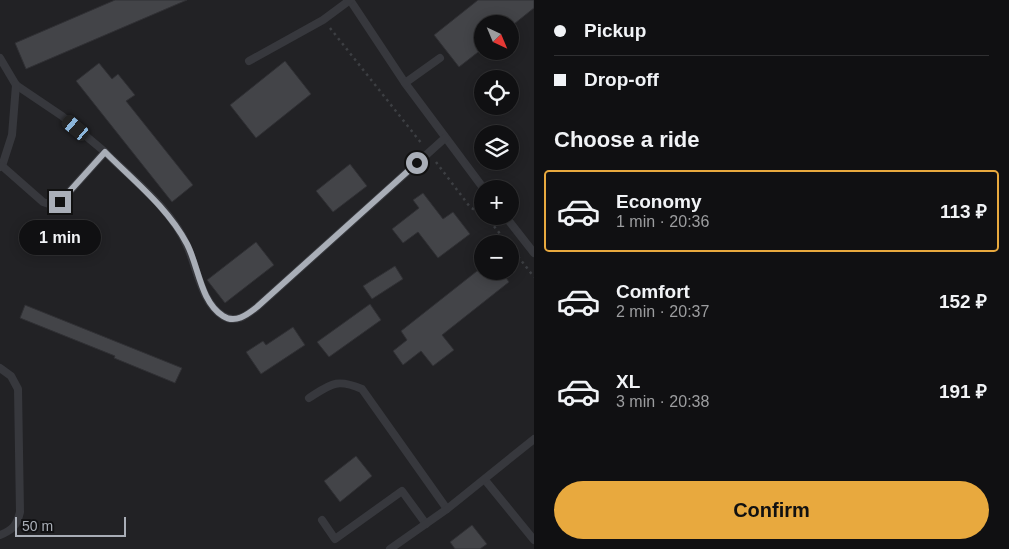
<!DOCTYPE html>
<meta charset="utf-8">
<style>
:root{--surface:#101012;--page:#19191b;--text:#f1f3f6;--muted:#9c9d9f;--line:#303032;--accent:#e8a93e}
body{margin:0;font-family:Helvetica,sans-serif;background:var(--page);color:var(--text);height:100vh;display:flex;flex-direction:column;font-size:19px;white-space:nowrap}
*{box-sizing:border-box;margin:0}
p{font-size:16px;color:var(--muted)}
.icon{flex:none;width:28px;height:28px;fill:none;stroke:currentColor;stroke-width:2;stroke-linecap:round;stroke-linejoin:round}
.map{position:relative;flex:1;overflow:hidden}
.panel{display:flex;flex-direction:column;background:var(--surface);width:475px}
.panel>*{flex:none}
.top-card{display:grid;align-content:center;height:110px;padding:0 20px;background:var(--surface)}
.needle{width:32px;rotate:136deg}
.controls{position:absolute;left:474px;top:15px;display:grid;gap:10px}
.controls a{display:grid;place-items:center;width:45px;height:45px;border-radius:50%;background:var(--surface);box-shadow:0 2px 12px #0003,0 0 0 1px var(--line);font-size:25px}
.scale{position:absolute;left:15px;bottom:12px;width:111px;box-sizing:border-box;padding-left:5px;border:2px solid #a9aeb7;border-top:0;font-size:14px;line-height:18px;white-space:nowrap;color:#a9aeb7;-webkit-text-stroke:4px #111113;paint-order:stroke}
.end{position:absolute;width:22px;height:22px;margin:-11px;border:6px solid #a9aeb7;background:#111;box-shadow:0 0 0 2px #111}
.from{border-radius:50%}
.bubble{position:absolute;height:35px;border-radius:18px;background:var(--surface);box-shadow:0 2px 12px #0003,0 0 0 1px var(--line);font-size:16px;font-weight:700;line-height:35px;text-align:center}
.car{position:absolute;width:15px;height:30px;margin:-15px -8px;border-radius:6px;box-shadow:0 0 4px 1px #0007;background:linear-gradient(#222 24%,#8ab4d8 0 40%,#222 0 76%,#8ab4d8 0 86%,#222 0)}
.top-card b{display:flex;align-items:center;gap:18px;height:48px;font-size:19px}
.top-card b+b{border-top:1px solid var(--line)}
.top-card i{width:12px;height:12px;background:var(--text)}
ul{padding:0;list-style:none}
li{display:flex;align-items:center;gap:15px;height:82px;margin:0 10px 8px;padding:0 10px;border:2px solid transparent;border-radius:5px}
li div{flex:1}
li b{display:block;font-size:19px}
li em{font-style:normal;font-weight:700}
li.active{border-color:var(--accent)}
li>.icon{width:45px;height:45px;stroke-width:1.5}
h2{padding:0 20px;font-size:22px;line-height:60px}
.action{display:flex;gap:10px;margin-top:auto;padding:10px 20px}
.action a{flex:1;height:58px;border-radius:30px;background:var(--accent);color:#111;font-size:20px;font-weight:700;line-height:58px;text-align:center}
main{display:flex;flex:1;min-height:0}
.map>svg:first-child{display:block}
.built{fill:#222225;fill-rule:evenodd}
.building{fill:#434448;stroke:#303034}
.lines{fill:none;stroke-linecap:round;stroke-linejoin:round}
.path{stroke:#3d3f43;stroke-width:2.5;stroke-dasharray:2.5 4;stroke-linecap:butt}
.lane{stroke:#37383d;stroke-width:8}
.route{stroke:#a9aeb7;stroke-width:6}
</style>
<main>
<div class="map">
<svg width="534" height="549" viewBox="0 0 534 549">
<rect width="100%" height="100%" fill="#161618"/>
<!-- built -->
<path class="built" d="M 0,0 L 534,0 L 534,549 L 0,549 ZM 482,24 L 510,24 L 510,51 L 482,51 ZM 482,79 L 510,79 L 510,106 L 482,106 ZM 482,134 L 510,134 L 510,161 L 482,161 ZM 482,189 L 510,189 L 510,216 L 482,216 ZM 482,244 L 510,244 L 510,271 L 482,271 Z"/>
<!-- building -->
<g class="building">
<path d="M 115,0 L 187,0 L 26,69 L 15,43 Z"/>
<path d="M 478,0 L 534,0 L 534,8 L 514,24 L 482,24 L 482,49 L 459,67 L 434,35 Z"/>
<path d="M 285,61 L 311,94 L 256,138 L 230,105 Z"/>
<path d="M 99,63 L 112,79 L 118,74 L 135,95 L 126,101 L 193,185 L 172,202 L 76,81 Z"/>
<path d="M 350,164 L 367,186 L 333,212 L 316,191 Z"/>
<path d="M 423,193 L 443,219 L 453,212 L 470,234 L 438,258 L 418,232 L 403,243 L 392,229 L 419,208 L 413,200 Z"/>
<path d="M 256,242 L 274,265 L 225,303 L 207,280 Z"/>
<path d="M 395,266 L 403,279 L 372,299 L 363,286 Z"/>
<path d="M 477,271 L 501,271 L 509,282 L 442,335 L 454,350 L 433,366 L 421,351 L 403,365 L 393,351 L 407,340 L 401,331 Z"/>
<path d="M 370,304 L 381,320 L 329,357 L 317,342 Z"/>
<path d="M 25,305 L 182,368 L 175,383 L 114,358 L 115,356 L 20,318 Z"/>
<path d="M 293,327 L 305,345 L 261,374 L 246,352 L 263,341 L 266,345 Z"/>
<path d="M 356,456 L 372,476 L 340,502 L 324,481 Z"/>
<path d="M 472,525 L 487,544 L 480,549 L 455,549 L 450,542 Z"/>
</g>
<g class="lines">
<!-- path -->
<g class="path">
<path d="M 330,28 L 422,144"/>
<path d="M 436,162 L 470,207 L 482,214"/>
<path d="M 486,216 L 508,244"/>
<path d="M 510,246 L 534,277"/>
</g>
<!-- lane -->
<g class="lane">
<path d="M 350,0 L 405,83 L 484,189"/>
<path d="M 0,58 L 16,85 L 62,116 L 105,152"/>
<path d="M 249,61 L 323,20 L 350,0"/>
<path d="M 405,83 L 440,58"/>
<path d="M 2,166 L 12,135 L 16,85"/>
<path d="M 0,167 L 2,166 L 43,202 L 52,205 L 60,202 L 105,152 C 133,180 173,210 188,248 C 197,269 202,303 223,316 C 236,324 247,315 257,307 L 445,138"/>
<path d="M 505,216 L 534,253"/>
<path d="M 0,368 L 11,376 L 18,389 L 20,512 C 17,525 13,530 0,535"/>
<path d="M 309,398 C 331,384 336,378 362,389 L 447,509"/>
<path d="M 485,480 L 534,540"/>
<path d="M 322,520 L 335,539 L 402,491 L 426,524"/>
<path d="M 390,549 L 447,509 L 534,439"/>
</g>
</g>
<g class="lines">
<!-- route -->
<path class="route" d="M 60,202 L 105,152 C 134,181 168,208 187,244 C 199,267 200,301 223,316 C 235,324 247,315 257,307 L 417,163"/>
</g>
</svg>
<div class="controls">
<a><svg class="needle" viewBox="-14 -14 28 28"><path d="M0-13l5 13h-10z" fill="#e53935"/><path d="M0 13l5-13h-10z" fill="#9c9d9f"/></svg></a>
<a><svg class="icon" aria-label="locate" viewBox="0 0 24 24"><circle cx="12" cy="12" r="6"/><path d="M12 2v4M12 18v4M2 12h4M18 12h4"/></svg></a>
<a><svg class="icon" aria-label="layers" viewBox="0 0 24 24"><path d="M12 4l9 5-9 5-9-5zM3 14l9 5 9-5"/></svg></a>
<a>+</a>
<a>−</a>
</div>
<div class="scale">50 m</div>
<i class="end from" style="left:417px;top:163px"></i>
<i class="end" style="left:60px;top:202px"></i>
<div class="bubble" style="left:19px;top:220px;width:82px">1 min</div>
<i class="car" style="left:76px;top:128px;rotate:310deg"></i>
</div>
<section class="panel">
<div class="top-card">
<b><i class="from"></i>Pickup</b>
<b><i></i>Drop-off</b>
</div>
<h2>Choose a ride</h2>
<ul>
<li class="active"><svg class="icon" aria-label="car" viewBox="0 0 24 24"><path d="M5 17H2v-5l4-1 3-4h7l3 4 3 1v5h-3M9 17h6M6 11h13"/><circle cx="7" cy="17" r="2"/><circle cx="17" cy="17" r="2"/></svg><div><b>Economy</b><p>1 min · 20:36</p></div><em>113 ₽</em></li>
<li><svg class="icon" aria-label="car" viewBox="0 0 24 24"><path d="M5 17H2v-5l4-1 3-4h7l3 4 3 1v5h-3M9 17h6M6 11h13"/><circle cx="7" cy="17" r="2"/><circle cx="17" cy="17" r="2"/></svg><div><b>Comfort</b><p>2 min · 20:37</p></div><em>152 ₽</em></li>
<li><svg class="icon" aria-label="car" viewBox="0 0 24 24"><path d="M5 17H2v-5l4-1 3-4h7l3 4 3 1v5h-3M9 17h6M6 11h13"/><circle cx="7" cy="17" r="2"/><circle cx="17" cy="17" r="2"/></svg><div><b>XL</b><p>3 min · 20:38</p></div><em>191 ₽</em></li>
</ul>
<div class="action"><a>Confirm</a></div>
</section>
</main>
